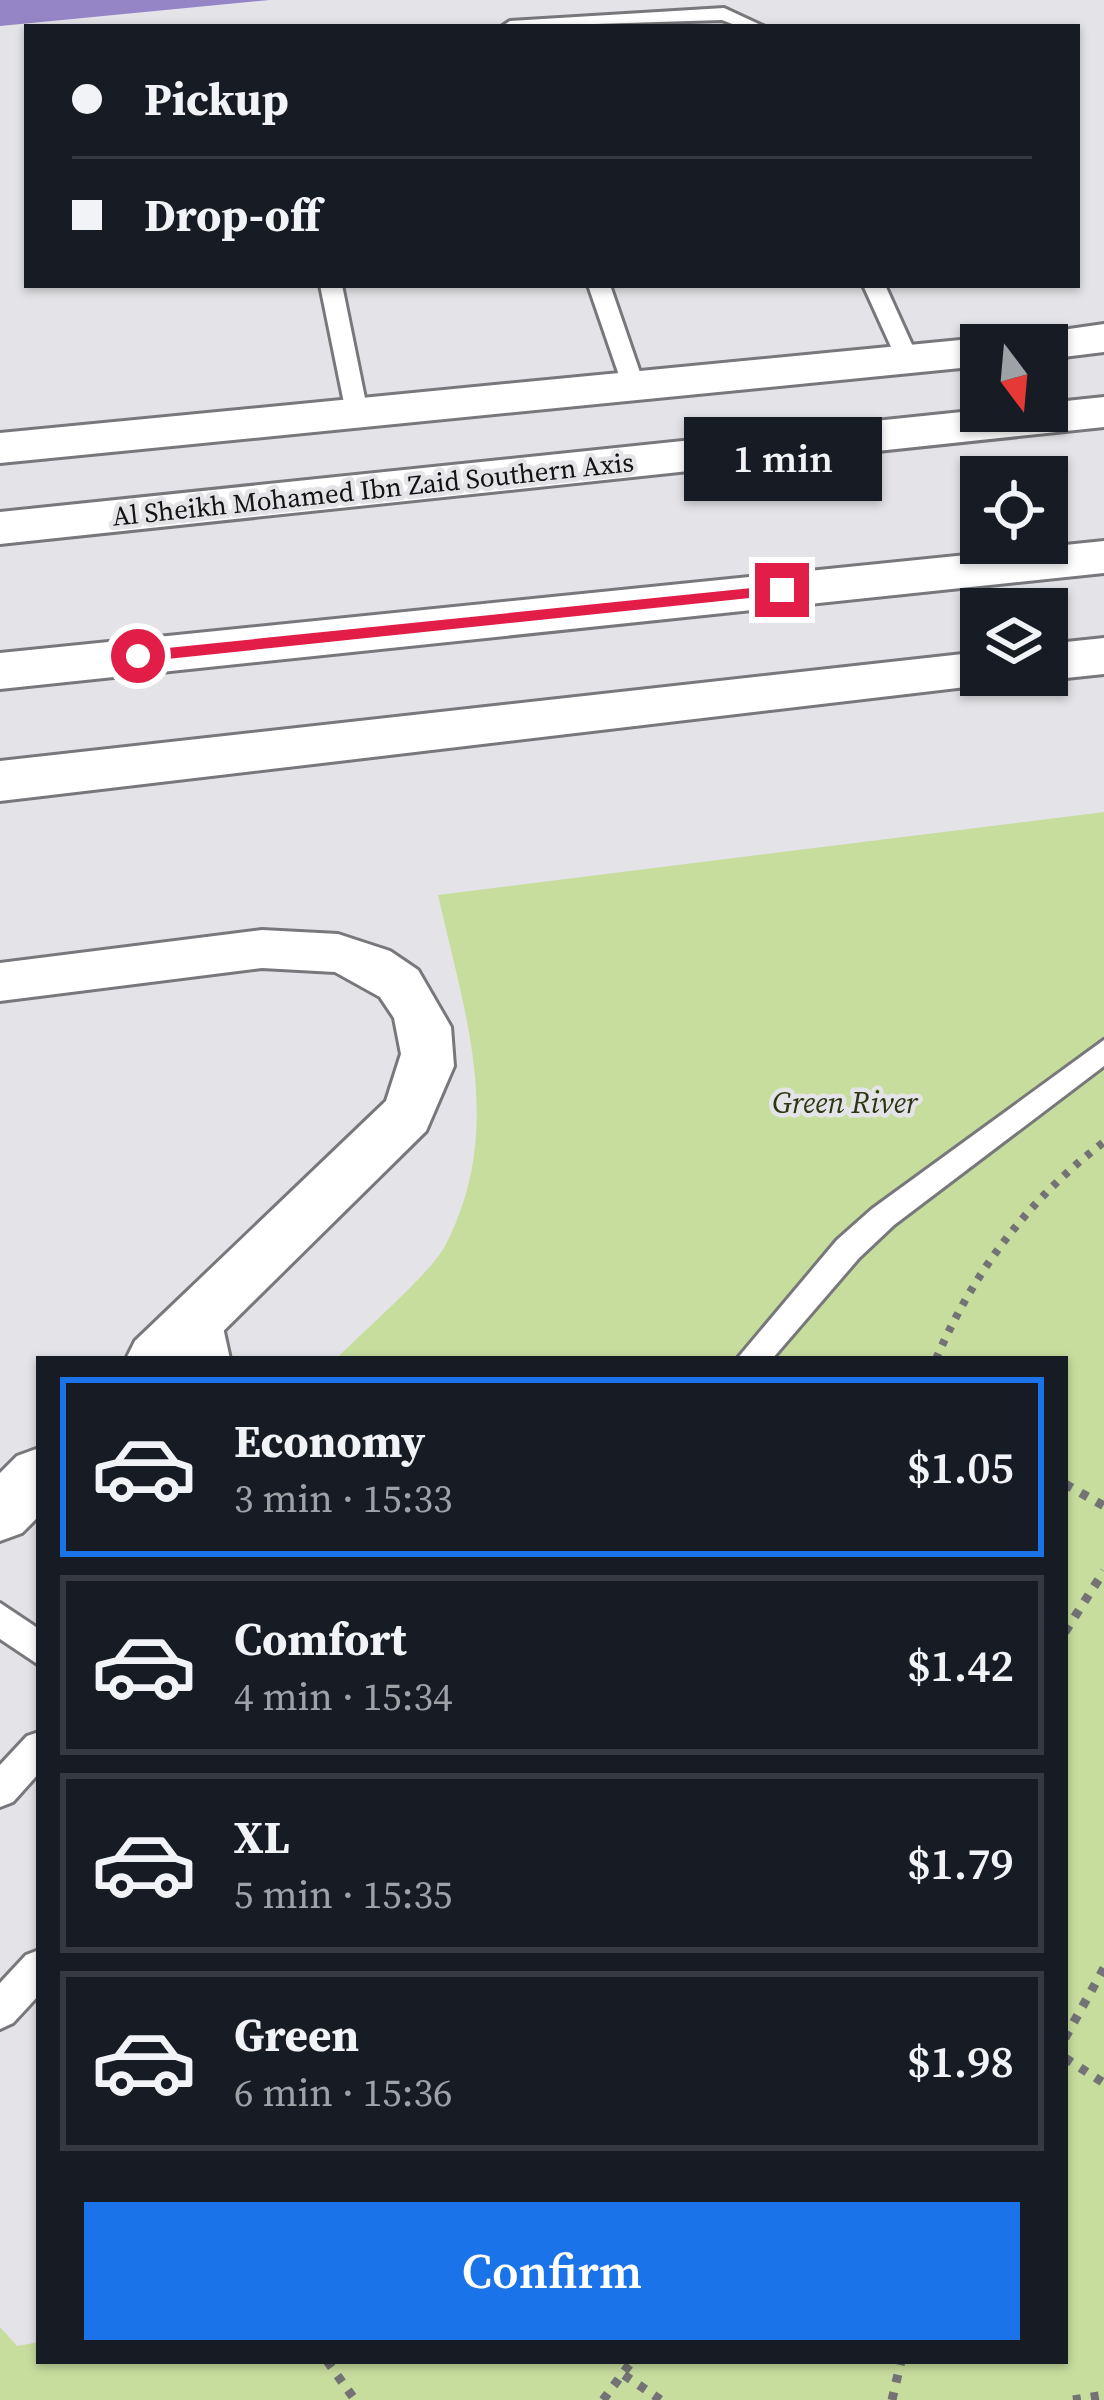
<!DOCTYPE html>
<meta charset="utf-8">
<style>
:root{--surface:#171b24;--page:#20242c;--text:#f1f3f6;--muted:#9ea1a6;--line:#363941;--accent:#1a73e8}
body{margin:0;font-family:"Source Serif 4",serif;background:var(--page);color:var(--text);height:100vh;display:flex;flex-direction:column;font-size:45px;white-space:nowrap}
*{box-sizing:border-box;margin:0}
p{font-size:39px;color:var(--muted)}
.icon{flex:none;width:66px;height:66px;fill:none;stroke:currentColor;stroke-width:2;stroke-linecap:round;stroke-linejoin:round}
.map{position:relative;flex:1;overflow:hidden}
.side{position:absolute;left:36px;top:1356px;width:1032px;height:1008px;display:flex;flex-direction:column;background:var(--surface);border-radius:0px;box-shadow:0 3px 9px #0004}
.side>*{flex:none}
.banner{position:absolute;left:24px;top:24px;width:1056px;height:264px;border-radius:0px;box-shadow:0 3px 9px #0004;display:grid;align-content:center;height:264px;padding:0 48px;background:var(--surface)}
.needle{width:78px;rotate:164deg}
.fabs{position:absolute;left:960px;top:324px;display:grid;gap:24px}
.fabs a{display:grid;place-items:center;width:108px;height:108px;border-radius:0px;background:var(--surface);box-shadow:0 3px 9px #0004;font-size:60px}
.end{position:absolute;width:54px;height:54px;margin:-27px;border:15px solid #e11d48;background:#fff;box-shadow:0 0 0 6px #fff}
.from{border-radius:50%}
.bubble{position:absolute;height:84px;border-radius:0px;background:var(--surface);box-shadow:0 3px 9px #0004;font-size:39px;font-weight:600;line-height:84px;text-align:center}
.banner b{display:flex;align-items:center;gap:42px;height:114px;font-size:45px}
.banner b+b{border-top:3px solid var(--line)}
.banner i{width:30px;height:30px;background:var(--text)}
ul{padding:21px 0 0;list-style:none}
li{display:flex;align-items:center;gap:36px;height:180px;margin:0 24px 18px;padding:0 24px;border:6px solid var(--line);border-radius:0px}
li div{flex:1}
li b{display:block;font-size:45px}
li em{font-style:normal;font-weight:600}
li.active{border-color:var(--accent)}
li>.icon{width:108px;height:108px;stroke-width:1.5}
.primary-button{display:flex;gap:24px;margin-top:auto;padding:24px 48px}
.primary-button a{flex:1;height:138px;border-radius:0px;background:var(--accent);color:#fff;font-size:48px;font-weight:600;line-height:138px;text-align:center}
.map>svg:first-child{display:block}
.green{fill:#c7dd9e}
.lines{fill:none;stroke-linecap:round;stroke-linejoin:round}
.lane-casing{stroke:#78777b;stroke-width:6}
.street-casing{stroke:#78777b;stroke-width:6}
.primary-casing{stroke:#78777b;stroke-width:6}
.highway-casing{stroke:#78777b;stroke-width:6}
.path-far1{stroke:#737375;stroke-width:8;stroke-dasharray:6 9;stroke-linecap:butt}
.path{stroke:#737375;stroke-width:9;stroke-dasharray:8 10;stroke-linecap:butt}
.lane{fill:#fff;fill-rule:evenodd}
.street{fill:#fff;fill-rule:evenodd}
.primary{fill:#fff;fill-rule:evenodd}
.highway{fill:#fff;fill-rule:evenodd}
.wall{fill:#9585c7}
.route{fill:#e11d48}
.labels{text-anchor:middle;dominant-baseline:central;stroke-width:9;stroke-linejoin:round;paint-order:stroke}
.far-street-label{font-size:27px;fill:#121213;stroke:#e4e4e8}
.park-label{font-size:30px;font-style:italic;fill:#2c3613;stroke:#e4e4e8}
</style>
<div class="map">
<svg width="1104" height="2400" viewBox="0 0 1104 2400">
<rect width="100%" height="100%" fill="#e4e4e8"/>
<!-- green -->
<path class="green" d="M 1104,812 L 1104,2400 L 0,2400 L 0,2327 L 17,2346 L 39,2342 L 39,2361 L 1065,2361 L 1065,1359 L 336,1359 C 361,1333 431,1273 445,1246 C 506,1129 465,1015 438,895 Z"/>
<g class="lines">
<defs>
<g id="lane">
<path d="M 724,8 L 765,27 L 740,27 L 722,20 L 501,27 L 510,21 Z"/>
<path d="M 320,285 L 342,285 L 368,413 L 365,418 L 357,420 L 346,413 Z"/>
<path d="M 588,285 L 610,285 L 645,387 L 642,392 L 634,394 L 623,387 Z"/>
<path d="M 863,285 L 885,285 L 919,360 L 916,365 L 908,367 L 897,360 Z"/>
<path d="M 1104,1040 L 1104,1066 L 894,1225 L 859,1258 L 772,1359 L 737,1359 L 837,1240 L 872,1209 Z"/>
<path d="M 206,1296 L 217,1300 L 230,1359 L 198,1359 L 190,1309 L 195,1300 Z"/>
<path d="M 0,1603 L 39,1629 L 39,1665 L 0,1639 Z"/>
<path d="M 39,1732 L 39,1773 L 13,1802 L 0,1807 L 0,1765 L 27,1736 Z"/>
<path d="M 39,1950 L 39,1995 L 13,2023 L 0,2029 L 0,1983 L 26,1955 Z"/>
</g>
<g id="street">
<path d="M 262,930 L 338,934 L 390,951 L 418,970 L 451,1027 L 454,1066 L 426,1131 L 195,1359 L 126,1359 L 135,1341 L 386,1101 L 401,1054 L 394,1018 L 380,997 L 335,972 L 262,968 L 0,1001 L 0,963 Z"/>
<path d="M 39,1448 L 39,1516 L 22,1533 L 0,1541 L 0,1473 L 17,1456 Z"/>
</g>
<g id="primary">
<path d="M 1104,324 L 1104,352 L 1047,359 L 1047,345 L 1020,345 L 1027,335 Z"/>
<path d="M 981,338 L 1000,345 L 981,345 L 981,366 L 0,463 L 0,433 Z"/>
<path d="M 1104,638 L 1104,674 L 1047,680 L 1029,675 L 1047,675 L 1047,644 Z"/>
<path d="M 981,652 L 981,675 L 1005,675 L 1000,683 L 0,801 L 0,761 Z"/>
</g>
<g id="highway">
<path d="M 1104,397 L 1104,427 L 0,544 L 0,512 L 981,410 L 1047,411 L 1047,403 Z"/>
<path d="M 1104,541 L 1104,573 L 0,689 L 0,653 Z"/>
</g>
</defs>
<!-- lane casing -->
<use href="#lane" class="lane-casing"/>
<!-- street casing -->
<use href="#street" class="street-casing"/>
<!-- primary casing -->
<use href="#primary" class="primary-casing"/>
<!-- highway casing -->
<use href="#highway" class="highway-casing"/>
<!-- path-far1 -->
<path class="path-far1" d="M 936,1359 C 974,1271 1028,1200 1104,1142"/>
<!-- path -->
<g class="path">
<path d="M 1065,1484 L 1104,1506"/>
<path d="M 1065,1632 L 1104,1571"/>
<path d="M 1065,2038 L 1104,1968"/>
<path d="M 1065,2058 L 1104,2083"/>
<path d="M 327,2361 L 355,2400"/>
<path d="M 624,2375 L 661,2400"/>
<path d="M 603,2400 L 632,2361"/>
<path d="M 892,2400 L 901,2361"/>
<path d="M 1073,2400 L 1104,2395"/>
</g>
<!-- lane -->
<use href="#lane" class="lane"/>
<!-- street -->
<use href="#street" class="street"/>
<!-- primary -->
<use href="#primary" class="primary"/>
<!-- highway -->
<use href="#highway" class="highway"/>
</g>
<!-- wall -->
<path class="wall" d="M 0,0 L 269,0 L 0,26 Z"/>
<!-- route -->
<path class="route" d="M 782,585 L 788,587 L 788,594 L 138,662 L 130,656 L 138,651 Z"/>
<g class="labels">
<!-- far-street labels -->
<g class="far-street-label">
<text transform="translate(373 489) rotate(-6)">Al Sheikh Mohamed Ibn Zaid Southern Axis</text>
</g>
<!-- park labels -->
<g class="park-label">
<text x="845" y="1102">Green River</text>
</g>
</g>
</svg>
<div class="fabs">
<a><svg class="needle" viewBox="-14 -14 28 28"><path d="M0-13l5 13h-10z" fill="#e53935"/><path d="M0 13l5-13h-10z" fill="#9ea1a6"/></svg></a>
<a><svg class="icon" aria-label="locate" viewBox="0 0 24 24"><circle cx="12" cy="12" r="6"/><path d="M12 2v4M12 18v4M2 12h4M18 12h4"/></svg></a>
<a><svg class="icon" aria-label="layers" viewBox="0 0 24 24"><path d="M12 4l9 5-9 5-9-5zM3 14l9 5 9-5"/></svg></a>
</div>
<i class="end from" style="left:138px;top:656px"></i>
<i class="end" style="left:782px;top:590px"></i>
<div class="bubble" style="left:684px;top:417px;width:198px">1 min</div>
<div class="banner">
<b><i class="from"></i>Pickup</b>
<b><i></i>Drop-off</b>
</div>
<section class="side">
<ul>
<li class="active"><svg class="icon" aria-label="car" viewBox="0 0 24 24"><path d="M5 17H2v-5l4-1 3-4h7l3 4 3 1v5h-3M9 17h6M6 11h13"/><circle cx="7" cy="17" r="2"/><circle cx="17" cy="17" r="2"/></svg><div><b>Economy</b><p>3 min · 15:33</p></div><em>$1.05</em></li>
<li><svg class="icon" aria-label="car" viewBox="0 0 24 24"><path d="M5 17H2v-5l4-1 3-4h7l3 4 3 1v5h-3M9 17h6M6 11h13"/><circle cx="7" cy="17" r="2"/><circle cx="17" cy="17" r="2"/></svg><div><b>Comfort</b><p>4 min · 15:34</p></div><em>$1.42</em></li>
<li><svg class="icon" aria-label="car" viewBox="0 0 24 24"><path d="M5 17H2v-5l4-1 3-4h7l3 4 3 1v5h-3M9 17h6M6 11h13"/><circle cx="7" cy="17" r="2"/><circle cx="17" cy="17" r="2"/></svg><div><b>XL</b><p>5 min · 15:35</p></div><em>$1.79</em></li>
<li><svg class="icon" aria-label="car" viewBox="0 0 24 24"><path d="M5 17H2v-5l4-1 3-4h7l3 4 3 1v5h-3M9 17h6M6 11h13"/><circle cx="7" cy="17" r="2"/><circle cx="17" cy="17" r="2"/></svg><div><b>Green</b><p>6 min · 15:36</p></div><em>$1.98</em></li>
</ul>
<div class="primary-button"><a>Confirm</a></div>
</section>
</div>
